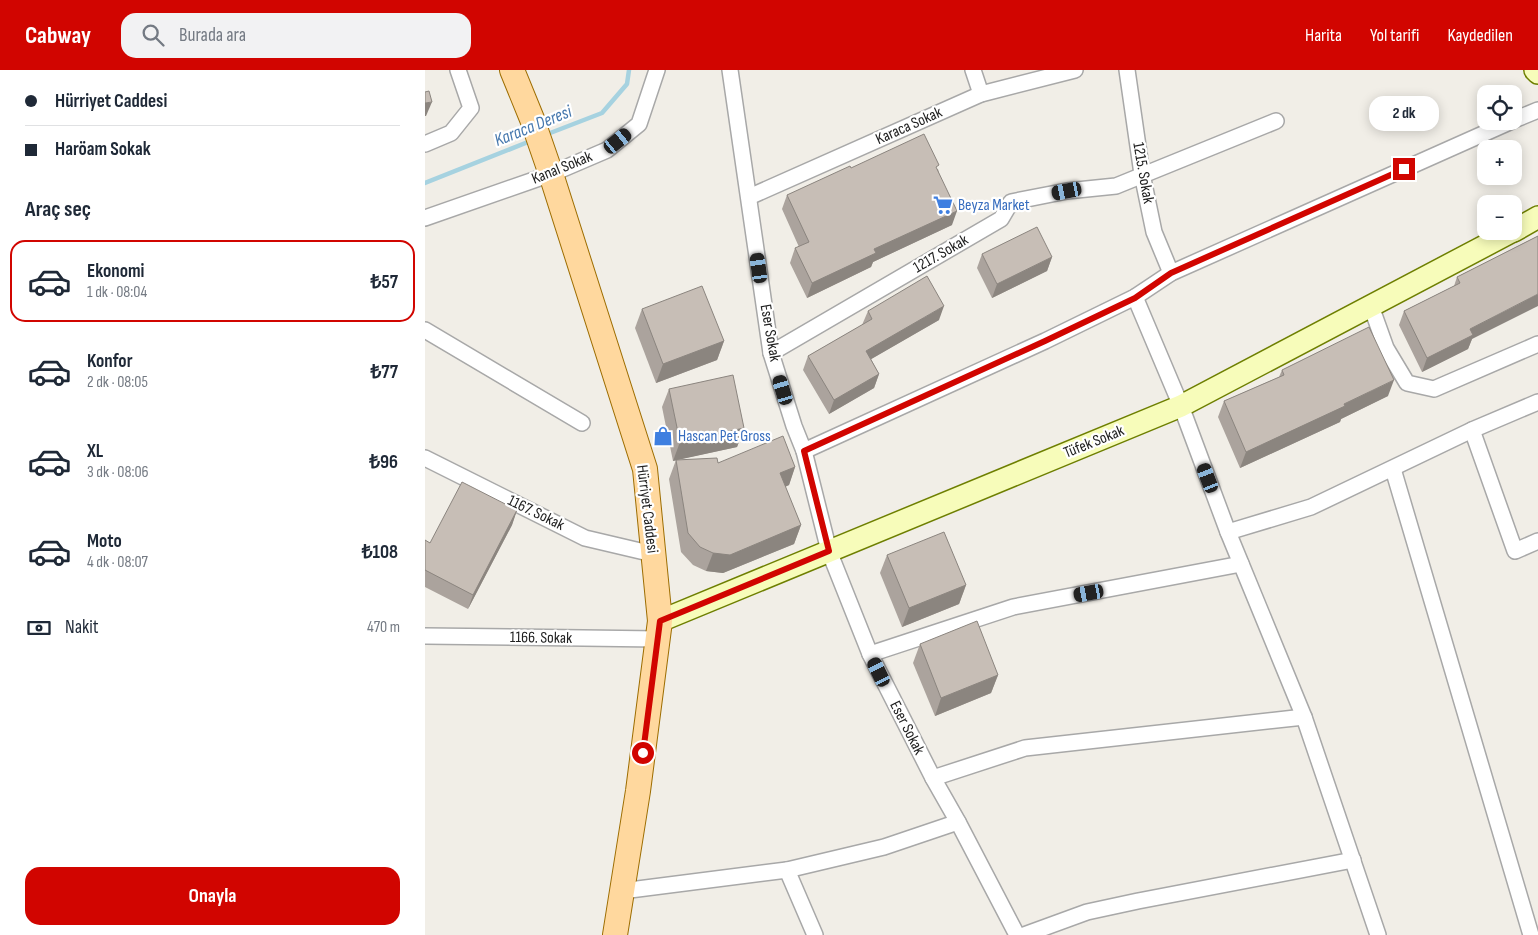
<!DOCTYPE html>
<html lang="tr">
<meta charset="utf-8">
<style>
:root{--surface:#fff;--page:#f2f2f3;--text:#1f2937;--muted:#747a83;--line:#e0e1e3;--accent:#d10500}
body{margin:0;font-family:"Sofia Sans Condensed",sans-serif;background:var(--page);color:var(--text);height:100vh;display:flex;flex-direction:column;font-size:19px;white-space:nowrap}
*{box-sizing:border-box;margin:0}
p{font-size:16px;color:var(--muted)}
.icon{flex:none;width:28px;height:28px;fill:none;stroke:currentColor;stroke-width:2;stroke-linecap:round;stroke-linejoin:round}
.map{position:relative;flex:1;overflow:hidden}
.sheet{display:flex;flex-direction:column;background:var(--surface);width:425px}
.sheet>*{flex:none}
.hud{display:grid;align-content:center;height:110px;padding:0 25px;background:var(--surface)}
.tools{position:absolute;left:1052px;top:15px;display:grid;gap:10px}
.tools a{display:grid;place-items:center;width:45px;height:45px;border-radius:10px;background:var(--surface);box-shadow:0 2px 12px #0003;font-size:25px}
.end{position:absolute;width:22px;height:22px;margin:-11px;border:6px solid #d10500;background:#fff;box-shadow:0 0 0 2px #fff}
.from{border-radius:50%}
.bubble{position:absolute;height:35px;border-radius:15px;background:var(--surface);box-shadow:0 2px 12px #0003;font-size:16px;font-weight:700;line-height:35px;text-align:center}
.car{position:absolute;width:15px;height:30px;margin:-15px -8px;border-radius:6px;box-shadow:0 0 4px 1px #0007;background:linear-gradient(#222 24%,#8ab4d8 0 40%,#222 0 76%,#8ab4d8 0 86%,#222 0)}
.hud b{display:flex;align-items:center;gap:18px;height:48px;font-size:19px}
.hud b+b{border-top:1px solid var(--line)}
.hud i{width:12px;height:12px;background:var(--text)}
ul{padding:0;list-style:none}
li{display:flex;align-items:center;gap:15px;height:82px;margin:0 10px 8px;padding:0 15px;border:2px solid transparent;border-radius:15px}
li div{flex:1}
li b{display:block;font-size:19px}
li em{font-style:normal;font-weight:700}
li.on{border-color:var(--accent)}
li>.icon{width:45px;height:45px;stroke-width:1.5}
h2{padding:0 25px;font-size:22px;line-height:60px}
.pay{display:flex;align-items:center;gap:12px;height:55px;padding:0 25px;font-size:19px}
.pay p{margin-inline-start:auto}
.action{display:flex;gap:10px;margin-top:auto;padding:10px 25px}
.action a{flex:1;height:58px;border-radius:15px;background:var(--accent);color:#fff;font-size:20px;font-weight:700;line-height:58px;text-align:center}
header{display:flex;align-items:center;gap:30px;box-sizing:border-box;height:70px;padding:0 25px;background:var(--accent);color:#fff}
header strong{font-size:24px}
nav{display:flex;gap:28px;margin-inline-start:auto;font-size:18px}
.search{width:350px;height:45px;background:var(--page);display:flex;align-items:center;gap:12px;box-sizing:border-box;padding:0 18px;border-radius:15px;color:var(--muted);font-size:19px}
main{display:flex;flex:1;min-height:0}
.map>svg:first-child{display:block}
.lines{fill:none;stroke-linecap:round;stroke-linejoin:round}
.stream{stroke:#a6d2e0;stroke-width:4.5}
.street-casing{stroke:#a8a8a8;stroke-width:18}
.secondary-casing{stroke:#6e7f01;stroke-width:24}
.primary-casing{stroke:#9d6d00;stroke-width:26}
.street{stroke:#fff;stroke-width:15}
.secondary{stroke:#f7fcba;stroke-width:21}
.primary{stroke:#ffd89e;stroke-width:24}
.wall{fill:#aba39d}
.shaded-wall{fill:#8b857f}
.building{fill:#c7beb6;stroke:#8b857f}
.route{stroke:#d10500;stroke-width:6}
.labels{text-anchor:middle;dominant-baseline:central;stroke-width:4.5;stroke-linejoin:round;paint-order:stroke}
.street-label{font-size:16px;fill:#212121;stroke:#fff}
.shop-label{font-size:16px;fill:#366cbe;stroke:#fff;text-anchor:start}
.water-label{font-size:18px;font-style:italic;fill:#4577ad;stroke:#fff}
</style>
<header>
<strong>Cabway</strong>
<div class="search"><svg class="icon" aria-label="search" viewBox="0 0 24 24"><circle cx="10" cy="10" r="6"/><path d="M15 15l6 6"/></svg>Burada ara</div>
<nav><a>Harita</a><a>Yol tarifi</a><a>Kaydedilen</a></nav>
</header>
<main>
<section class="sheet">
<div class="hud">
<b><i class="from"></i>Hürriyet Caddesi</b>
<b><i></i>Haröam Sokak</b>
</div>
<h2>Araç seç</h2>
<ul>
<li class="on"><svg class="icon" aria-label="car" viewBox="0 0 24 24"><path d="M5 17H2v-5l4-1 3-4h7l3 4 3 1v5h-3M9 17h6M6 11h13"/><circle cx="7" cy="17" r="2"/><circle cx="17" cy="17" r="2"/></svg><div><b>Ekonomi</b><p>1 dk · 08:04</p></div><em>₺57</em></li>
<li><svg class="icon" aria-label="car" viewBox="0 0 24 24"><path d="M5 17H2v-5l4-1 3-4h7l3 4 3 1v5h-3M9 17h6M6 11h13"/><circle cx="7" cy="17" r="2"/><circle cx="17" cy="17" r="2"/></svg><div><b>Konfor</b><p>2 dk · 08:05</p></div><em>₺77</em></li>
<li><svg class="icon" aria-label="car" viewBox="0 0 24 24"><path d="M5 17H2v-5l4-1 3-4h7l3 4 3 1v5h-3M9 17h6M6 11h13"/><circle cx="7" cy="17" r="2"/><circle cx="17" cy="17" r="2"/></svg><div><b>XL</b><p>3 dk · 08:06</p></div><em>₺96</em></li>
<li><svg class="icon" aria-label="car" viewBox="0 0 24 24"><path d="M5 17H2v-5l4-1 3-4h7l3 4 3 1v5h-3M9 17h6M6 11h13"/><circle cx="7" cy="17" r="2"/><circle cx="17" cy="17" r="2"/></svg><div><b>Moto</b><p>4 dk · 08:07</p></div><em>₺108</em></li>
</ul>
<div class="pay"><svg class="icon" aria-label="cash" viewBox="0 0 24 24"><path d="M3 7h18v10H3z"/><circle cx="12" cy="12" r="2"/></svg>Nakit<p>470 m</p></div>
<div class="action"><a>Onayla</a></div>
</section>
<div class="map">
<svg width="1113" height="865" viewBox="0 0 1113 865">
<rect width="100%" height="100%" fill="#f1eee7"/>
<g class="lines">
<!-- stream -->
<g class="stream">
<path d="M 120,65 L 177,43 L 202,14 L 204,0"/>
<path d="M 0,113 L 108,70"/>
</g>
<defs>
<g id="street">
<path d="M 305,0 L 346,283 L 369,356 L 379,381 L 404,481 L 445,584 L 508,708"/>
<path d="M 548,0 L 556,24"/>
<path d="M 702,0 L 717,104 L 729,162 L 746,203"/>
<path d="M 1089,50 L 1113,40"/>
<path d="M 0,74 L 26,63 L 46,38 L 33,0"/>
<path d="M 324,127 L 556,24 L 650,0"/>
<path d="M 0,148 L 126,104 L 182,80 L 214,54 L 232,0"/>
<path d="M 710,227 L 756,336 L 803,462 L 879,647 L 953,865"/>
<path d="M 946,236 L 961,278 L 982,313 L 1009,319 L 1113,274"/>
<path d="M 0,260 L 157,353"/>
<path d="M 346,283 L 576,149 L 586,132 L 642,121 L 691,116 L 851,51"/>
<path d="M 1047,360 L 1090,481 L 1113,471"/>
<path d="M 379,381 L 620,271 L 710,227 L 746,203 L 1087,51"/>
<path d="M 0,388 L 160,468 L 228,484"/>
<path d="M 968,399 L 1106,865"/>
<path d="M 803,462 L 886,437 L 1047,360 L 1113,332"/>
<path d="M 0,566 L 233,569"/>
<path d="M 445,584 L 588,537 L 816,494"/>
<path d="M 362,800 L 390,865"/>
<path d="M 197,821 L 362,800 L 459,777 L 533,752"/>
<path d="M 592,865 L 533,752 L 508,708 L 600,678 L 879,647"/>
<path d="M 599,865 L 662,842 L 713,831 L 928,790"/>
</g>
<g id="secondary">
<path d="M 1110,0 L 1113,3"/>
<path d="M 1089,161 L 1113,147"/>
<path d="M 235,551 L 756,336 L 1088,161"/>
</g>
<path id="primary" d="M 87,0 L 107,49 L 126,104 L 220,399 L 235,551 L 213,721 L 190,865"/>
</defs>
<!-- street casing -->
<use href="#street" class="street-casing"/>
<!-- secondary casing -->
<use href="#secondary" class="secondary-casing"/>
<!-- primary casing -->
<use href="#primary" class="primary-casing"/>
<!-- street -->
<use href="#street" class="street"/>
<!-- secondary -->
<use href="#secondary" class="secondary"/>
<!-- primary -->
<use href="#primary" class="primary"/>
</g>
<!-- wall -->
<g class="wall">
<path d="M 426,98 L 513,99 L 527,155 L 448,192 L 446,197 L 382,228 L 365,193 L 370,178 L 374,177 L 357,139 L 362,125 Z"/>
<path d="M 1113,166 L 1047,269 L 1043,279 L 997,302 L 974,255 L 979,241 L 1029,216 L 1032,207 Z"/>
<path d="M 557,184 L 627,187 L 622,201 L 567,228 L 552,198 Z"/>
<path d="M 217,239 L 299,271 L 292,290 L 231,313 L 210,258 Z"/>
<path d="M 443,241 L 514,250 L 446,289 L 454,304 L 449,318 L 404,344 L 378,300 L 383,286 L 437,255 Z"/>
<path d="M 857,300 L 963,326 L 916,349 L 915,352 L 815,398 L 793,347 L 799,331 L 854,307 Z"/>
<path d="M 244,319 L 319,358 L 312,377 L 251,390 L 293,393 L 370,397 L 364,415 L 360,417 L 376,455 L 369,474 L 298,503 L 281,501 L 268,495 L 256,482 L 244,409 L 251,390 L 248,391 L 237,337 Z"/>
<path d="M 92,440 L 87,455 L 43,539 L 0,517 L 0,470 L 5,473 Z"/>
<path d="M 462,485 L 541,515 L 534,534 L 477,557 L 455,503 Z"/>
<path d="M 495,574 L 573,605 L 566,623 L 510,646 L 488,593 Z"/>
</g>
<!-- shaded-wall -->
<g class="shaded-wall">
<path d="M 7,32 L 1,46 L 0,46 L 0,33 Z"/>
<path d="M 532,141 L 527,155 L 448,192 L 446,197 L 382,228 L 387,213 L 449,179 Z"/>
<path d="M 627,187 L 622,201 L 567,228 L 572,214 Z"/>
<path d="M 1113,224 L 1113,236 L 1047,269 L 1043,279 L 997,302 L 1002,288 L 1045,259 Z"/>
<path d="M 519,236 L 514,250 L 436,295 L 441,281 Z"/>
<path d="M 299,271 L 292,290 L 231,313 L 238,294 Z"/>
<path d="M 454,304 L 449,318 L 404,344 L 409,330 Z"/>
<path d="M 969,310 L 963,326 L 916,349 L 915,352 L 815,398 L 821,382 Z"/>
<path d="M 319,358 L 312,377 L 248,391 L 255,372 Z"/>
<path d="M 370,397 L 364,415 L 348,422 L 355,403 Z"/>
<path d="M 92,440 L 87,455 L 43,539 L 48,525 Z"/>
<path d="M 376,455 L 369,474 L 298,503 L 281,501 L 288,483 Z"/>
<path d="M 541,515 L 534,534 L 477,557 L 484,538 Z"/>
<path d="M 573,605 L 566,623 L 510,646 L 516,628 Z"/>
</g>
<!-- building -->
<g class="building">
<path d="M 4,21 L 7,32 L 0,33 L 0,22 Z"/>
<path d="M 499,64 L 514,95 L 511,97 L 532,141 L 449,179 L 451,183 L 387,213 L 370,178 L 384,172 L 362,125 L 425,96 L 426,98 Z"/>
<path d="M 612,157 L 627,187 L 572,214 L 557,184 Z"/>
<path d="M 1113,166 L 1113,224 L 1045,259 L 1048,265 L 1002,288 L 979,241 L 1035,213 L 1032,207 Z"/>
<path d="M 502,206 L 519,236 L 441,281 L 454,304 L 409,330 L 383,286 L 447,249 L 443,241 Z"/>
<path d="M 277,216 L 299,271 L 238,294 L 217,239 Z"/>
<path d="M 944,257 L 969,310 L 919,334 L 920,336 L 821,382 L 799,331 L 859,305 L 857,300 Z"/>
<path d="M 308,305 L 319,358 L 255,372 L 244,319 Z"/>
<path d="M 358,366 L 370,397 L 355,403 L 376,455 L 305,485 L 288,483 L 275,477 L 263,463 L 251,390 L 292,388 L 293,393 Z"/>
<path d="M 37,412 L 92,440 L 48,525 L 0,500 L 0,470 L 5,473 Z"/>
<path d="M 519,462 L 541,515 L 484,538 L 462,485 Z"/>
<path d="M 552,551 L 573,605 L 516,628 L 495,574 Z"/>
</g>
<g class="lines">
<!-- route -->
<path class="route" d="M 218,683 L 235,551 L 404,481 L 379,381 L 620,271 L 710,228 L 746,203 L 979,99"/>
</g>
<!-- icons -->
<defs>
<symbol id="supermarket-bare" viewBox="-9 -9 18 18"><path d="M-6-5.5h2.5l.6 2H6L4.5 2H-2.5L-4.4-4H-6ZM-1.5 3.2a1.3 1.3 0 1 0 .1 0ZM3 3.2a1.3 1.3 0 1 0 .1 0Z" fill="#3f7fe0" stroke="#fff" stroke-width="2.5" paint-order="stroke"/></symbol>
<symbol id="shop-bare" viewBox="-9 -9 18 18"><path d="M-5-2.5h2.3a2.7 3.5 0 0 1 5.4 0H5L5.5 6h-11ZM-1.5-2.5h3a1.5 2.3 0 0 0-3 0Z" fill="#3f7fe0" stroke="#fff" stroke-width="2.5" paint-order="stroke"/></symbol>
</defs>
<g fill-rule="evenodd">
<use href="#supermarket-bare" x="504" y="121" width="28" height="28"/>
<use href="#shop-bare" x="224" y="352" width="28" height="28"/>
</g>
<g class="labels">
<!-- street labels -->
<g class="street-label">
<text transform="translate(484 56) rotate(-24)">Karaca Sokak</text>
<text transform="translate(137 98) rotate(-22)">Kanal Sokak</text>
<text transform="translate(718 103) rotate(80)">1215. Sokak</text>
<text transform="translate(516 184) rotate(-30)">1217. Sokak</text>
<text transform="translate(345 263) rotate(80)">Eser Sokak</text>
<text transform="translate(669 372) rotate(-22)">Tüfek Sokak</text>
<text transform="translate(222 439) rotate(83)">Hürriyet Caddesi</text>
<text transform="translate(111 443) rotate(26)">1167. Sokak</text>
<text transform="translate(116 568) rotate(1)">1166. Sokak</text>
<text transform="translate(482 658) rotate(63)">Eser Sokak</text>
</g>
<!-- shop labels -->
<g class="shop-label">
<text x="533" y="135">Beyza Market</text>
<text x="253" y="366">Hascan Pet Gross</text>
</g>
<!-- water labels -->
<g class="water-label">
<text transform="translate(108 56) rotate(-22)">Karaca Deresi</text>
</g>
</g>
</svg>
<div class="tools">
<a><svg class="icon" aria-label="locate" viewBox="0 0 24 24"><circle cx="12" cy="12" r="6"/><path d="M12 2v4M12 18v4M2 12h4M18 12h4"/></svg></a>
<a>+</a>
<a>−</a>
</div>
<i class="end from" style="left:218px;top:683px"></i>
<i class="end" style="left:979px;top:99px"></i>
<div class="bubble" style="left:944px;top:26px;width:70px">2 dk</div>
<i class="car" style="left:193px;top:71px;rotate:51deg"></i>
<i class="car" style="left:642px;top:121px;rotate:259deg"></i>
<i class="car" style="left:334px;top:198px;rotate:352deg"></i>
<i class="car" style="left:358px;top:320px;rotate:343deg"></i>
<i class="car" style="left:783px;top:408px;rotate:339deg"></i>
<i class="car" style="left:664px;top:523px;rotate:260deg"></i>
<i class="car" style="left:454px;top:602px;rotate:334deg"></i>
</div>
</main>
